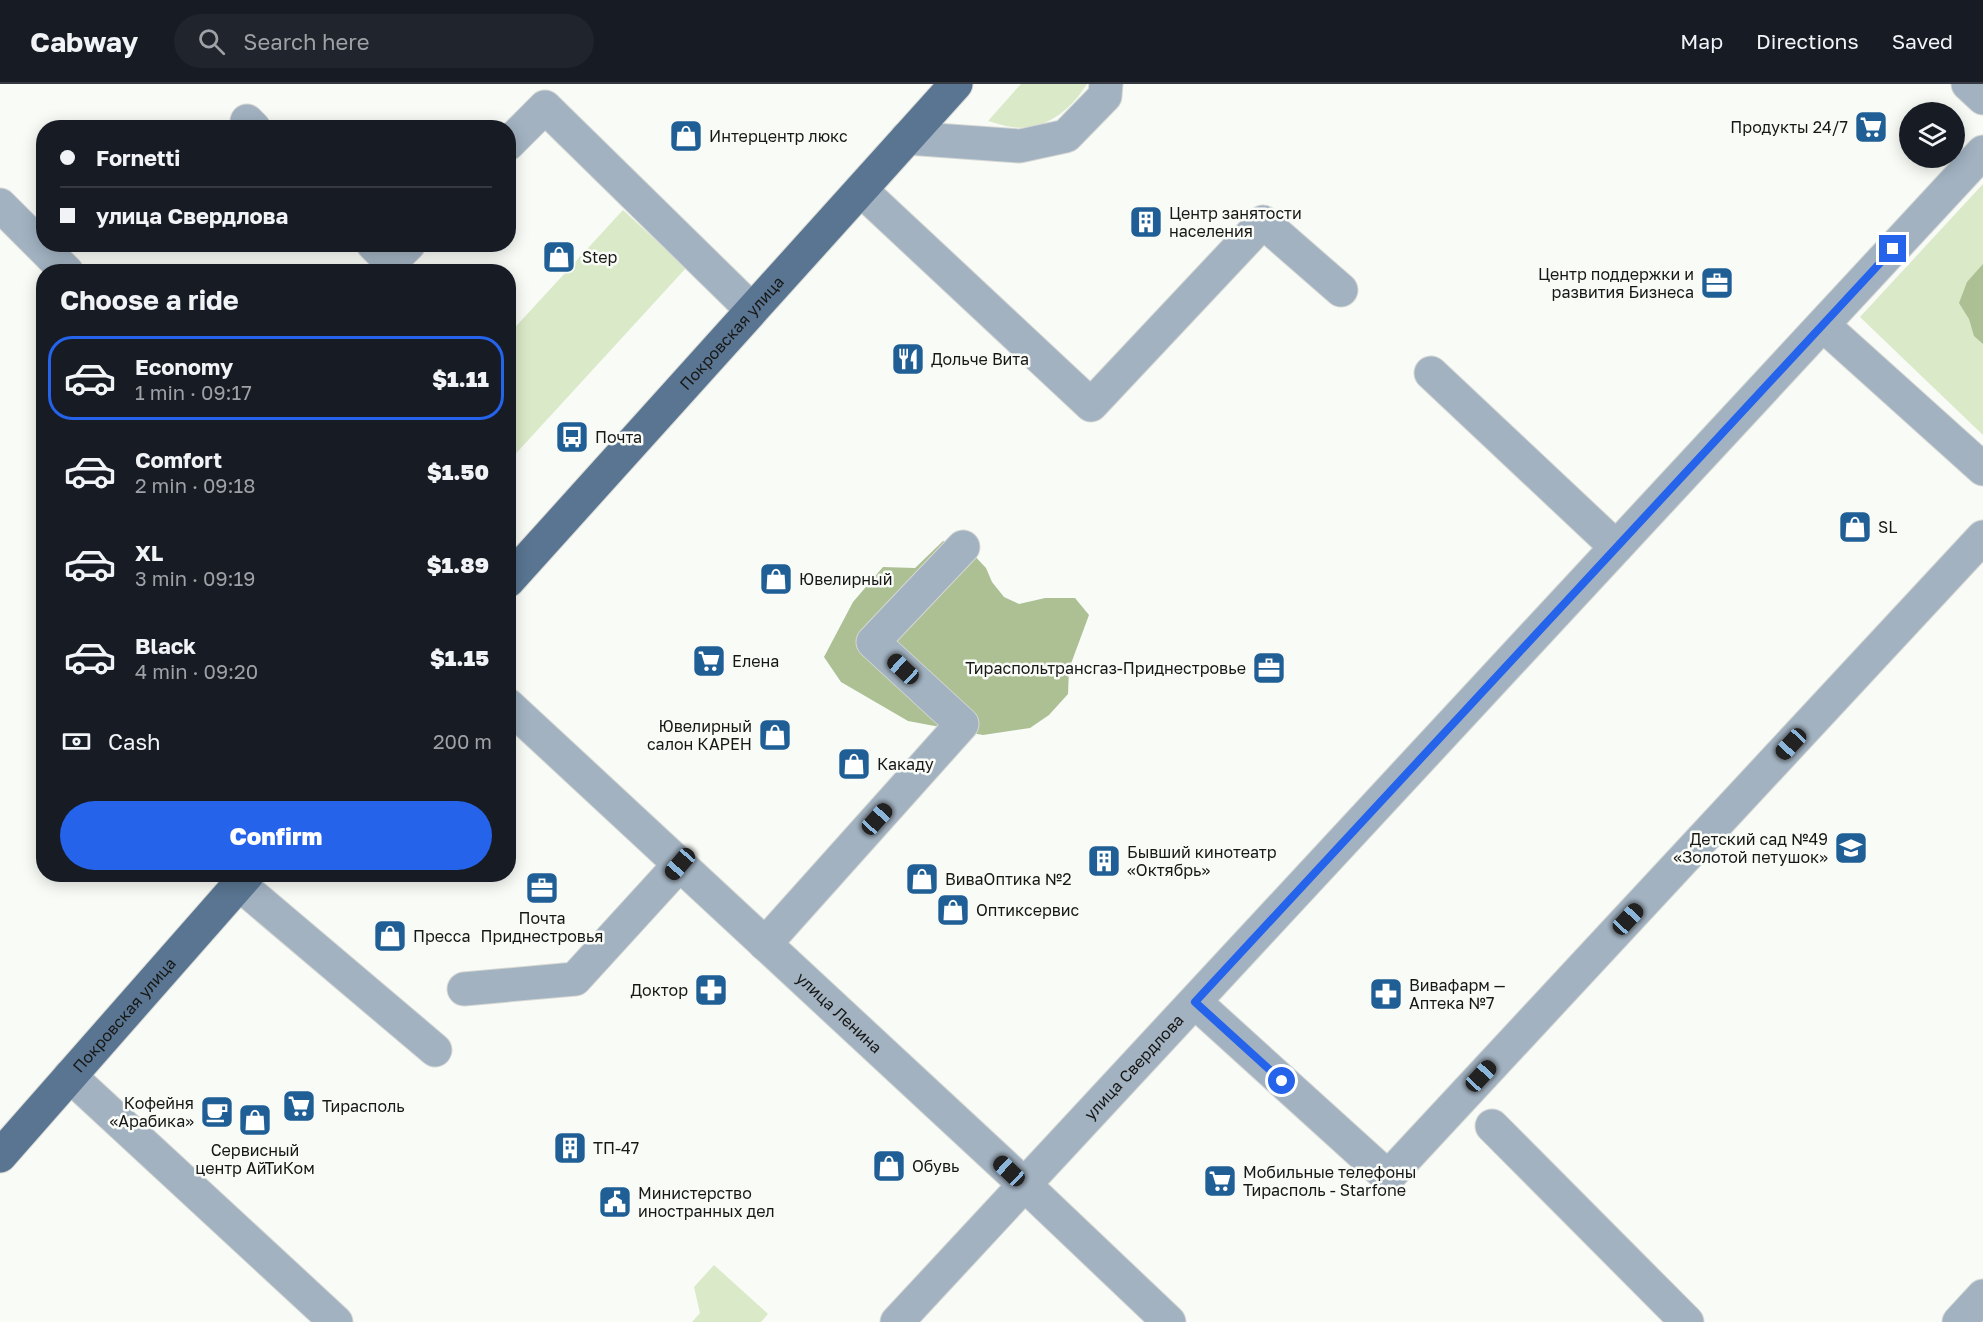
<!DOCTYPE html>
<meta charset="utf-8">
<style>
:root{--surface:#171b24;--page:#20242c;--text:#f1f3f6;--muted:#9ea1a6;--line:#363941;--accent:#2563eb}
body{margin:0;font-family:"Golos Text",sans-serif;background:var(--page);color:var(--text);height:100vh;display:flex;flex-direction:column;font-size:22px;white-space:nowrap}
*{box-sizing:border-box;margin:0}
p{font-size:20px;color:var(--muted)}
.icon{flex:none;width:33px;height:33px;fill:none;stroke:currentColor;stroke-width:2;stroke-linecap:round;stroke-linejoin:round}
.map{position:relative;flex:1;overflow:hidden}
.sheet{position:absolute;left:36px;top:180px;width:480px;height:618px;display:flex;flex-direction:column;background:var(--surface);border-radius:24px;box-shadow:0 3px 15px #0003}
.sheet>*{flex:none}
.hud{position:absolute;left:36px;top:36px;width:480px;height:132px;border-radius:24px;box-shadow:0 3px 15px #0003;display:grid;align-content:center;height:132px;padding:0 24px;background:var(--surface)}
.tools{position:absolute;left:1899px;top:18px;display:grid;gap:12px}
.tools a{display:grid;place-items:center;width:66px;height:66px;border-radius:50%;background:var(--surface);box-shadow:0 3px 15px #0003;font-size:30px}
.end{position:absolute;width:27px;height:27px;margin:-14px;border:8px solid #2563eb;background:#fff;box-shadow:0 0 0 3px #fff}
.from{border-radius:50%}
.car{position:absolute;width:18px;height:36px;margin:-18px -9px;border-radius:8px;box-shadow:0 0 4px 2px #0007;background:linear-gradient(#222 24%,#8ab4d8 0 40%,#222 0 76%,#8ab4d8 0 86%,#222 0)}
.hud b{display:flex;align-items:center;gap:21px;height:57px;font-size:22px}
.hud b+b{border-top:2px solid var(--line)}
.hud i{width:15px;height:15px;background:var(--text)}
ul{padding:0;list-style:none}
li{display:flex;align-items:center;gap:18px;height:84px;margin:0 12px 9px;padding:0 12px;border:3px solid transparent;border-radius:24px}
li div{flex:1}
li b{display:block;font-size:22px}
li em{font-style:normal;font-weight:800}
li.active{border-color:var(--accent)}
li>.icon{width:54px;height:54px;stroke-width:1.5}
h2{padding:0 24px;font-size:27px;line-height:72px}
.pay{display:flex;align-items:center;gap:15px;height:66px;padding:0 24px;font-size:22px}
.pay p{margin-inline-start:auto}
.cta{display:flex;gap:12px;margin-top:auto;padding:12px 24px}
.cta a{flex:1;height:69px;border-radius:36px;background:var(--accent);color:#fff;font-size:24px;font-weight:800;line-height:69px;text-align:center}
header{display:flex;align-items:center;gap:36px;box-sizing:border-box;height:84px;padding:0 30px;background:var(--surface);border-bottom:2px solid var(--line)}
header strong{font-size:28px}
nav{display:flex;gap:33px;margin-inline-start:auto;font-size:21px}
.search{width:420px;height:54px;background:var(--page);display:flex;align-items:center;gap:15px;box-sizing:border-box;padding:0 21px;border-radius:33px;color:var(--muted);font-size:22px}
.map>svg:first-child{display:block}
.green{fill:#dae9c7}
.forest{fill:#acc094}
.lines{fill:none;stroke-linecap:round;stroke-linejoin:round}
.minor-casing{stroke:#d5d7d3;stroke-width:35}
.major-casing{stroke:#d5d7d3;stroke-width:35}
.minor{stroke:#a2b2c1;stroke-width:33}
.major{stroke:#597591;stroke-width:33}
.route{stroke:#2563eb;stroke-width:8}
.labels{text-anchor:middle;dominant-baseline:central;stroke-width:5;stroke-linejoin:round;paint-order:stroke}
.poi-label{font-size:16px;fill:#171716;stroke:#f9fbf7;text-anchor:start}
.street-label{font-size:16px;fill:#171716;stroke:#f9fbf7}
</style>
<header>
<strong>Cabway</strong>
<div class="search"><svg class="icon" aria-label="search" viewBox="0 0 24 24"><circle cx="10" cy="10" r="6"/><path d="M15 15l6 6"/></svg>Search here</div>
<nav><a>Map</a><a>Directions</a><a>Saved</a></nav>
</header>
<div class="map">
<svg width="1983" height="1238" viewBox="0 0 1983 1238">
<rect width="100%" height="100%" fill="#f9fbf7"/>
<!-- green -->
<g class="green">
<path d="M 1021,0 L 1087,0 C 1071,26 1044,48 1012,43 C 1004,42 996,39 988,37 Z"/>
<path d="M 1983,100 L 1983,351 L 1860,233 Z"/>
<path d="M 623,126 L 686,184 L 509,377 L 508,251 Z"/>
<path d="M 714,1181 L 768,1230 L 761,1238 L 692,1238 L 700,1229 L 694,1203 Z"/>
</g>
<!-- forest -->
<g class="forest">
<path d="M 1983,180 L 1983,260 L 1974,252 L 1969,235 L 1959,219 L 1967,198 Z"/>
<path d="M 943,457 L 971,468 L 986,484 L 992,498 L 1004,513 L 1019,520 L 1045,514 L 1075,514 L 1089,531 L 1069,585 L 1068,610 L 1049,631 L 1030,644 L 983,651 L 908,637 L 841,598 L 824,573 L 853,518 L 883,483 L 915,484 Z"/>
</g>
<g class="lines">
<defs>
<g id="minor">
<path d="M 1968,0 L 1983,14"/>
<path d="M 247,37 L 254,44"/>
<path d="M 907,54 L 1020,62 L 1066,52 L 1105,12 L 1106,0"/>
<path d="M 508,60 L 545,23 L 752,226"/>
<path d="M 861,106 L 1091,321 L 1263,138 L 1341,206"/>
<path d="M 0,121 L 67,188"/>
<path d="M 373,160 L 391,178 L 409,160"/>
<path d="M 1823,241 L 1983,385"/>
<path d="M 1431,289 L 1616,463"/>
<path id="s1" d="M 508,621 L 1025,1101 L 1169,1238"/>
<path d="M 239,800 L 435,966"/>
<path d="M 765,860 L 962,640 L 873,558 L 963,463"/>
<path d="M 464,905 L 575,895 L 680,780"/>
<path d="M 1195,918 L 1388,1093 L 1983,453"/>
<path d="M 70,992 L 336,1238"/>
<path d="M 1492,1042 L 1687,1238"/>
<path id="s2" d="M 897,1238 L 1983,68"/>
<path d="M 1959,1238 L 1983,1212"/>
</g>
<g id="major">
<path id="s3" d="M 508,497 L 956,0"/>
<path id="s4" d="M 0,1072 L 248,790"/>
</g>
</defs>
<!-- minor casing -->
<use href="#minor" class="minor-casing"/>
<!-- major casing -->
<use href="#major" class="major-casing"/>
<!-- minor -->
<use href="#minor" class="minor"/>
<!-- major -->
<use href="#major" class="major"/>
</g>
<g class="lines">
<!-- route -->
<path class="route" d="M 1282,997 L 1195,918 L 1893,165"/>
</g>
<!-- icons -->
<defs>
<symbol id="supermarket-square" viewBox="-11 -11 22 22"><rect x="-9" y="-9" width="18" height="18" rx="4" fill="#1f5f95" stroke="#f9fbf7"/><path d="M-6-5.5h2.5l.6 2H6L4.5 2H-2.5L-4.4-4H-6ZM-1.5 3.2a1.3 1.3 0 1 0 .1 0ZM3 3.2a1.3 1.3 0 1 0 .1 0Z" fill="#fff"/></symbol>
<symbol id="shop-square" viewBox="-11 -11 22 22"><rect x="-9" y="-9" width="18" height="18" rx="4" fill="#1f5f95" stroke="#f9fbf7"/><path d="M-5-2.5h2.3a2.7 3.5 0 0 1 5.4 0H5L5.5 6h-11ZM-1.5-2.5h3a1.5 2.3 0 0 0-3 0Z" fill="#fff"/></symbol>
<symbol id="building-square" viewBox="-11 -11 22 22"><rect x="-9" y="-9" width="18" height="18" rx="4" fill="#1f5f95" stroke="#f9fbf7"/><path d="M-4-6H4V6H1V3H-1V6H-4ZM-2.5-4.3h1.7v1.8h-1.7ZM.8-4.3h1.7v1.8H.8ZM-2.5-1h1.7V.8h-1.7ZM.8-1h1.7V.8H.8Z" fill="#fff"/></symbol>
<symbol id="office-square" viewBox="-11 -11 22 22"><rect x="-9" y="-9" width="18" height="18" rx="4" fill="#1f5f95" stroke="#f9fbf7"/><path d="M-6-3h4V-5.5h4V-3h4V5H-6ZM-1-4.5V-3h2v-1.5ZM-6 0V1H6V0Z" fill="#fff"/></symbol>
<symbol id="restaurant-square" viewBox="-11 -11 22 22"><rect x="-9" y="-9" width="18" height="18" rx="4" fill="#1f5f95" stroke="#f9fbf7"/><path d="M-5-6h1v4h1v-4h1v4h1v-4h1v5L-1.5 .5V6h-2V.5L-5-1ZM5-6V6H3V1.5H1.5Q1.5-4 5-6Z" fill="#fff"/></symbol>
<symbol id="bus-square" viewBox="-11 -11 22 22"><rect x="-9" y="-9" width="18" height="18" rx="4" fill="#1f5f95" stroke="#f9fbf7"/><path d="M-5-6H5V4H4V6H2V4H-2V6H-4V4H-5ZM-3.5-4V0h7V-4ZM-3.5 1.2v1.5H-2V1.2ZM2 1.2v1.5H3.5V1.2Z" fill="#fff"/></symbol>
<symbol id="school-square" viewBox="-11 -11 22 22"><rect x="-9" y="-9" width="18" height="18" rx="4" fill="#1f5f95" stroke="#f9fbf7"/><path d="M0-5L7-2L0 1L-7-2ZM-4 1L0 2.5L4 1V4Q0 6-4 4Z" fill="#fff"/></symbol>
<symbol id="pharmacy-square" viewBox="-11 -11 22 22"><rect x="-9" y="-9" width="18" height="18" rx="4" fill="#1f5f95" stroke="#f9fbf7"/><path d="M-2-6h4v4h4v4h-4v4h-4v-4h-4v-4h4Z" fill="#fff"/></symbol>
<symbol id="cafe-square" viewBox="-11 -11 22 22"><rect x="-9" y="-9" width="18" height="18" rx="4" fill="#1f5f95" stroke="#f9fbf7"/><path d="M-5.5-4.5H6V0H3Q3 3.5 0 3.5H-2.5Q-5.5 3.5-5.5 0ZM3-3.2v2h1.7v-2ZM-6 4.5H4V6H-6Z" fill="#fff"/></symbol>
<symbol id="civic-square" viewBox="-11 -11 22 22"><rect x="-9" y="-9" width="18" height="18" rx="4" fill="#1f5f95" stroke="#f9fbf7"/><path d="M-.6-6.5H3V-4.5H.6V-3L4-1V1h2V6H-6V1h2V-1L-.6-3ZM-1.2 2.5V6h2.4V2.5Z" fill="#fff"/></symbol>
</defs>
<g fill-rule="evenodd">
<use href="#supermarket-square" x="1852" y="24" width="38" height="38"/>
<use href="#shop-square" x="667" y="33" width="38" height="38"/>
<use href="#building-square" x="1127" y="119" width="38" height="38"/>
<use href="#shop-square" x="540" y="154" width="38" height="38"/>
<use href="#office-square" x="1698" y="180" width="38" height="38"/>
<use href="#restaurant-square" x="889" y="256" width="38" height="38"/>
<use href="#bus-square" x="553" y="334" width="38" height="38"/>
<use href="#shop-square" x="1836" y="424" width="38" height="38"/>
<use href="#shop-square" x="757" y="476" width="38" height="38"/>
<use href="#supermarket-square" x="690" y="558" width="38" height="38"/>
<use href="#office-square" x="1250" y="565" width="38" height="38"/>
<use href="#shop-square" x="756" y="632" width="38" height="38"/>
<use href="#shop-square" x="835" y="661" width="38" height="38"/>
<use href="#school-square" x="1832" y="745" width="38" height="38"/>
<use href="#building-square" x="1085" y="758" width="38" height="38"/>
<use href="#shop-square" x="903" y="776" width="38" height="38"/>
<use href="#office-square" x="523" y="785" width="38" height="38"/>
<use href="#shop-square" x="934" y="807" width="38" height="38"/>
<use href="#shop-square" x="371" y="833" width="38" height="38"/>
<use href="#pharmacy-square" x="692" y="887" width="38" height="38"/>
<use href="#pharmacy-square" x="1367" y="891" width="38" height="38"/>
<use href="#supermarket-square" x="280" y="1003" width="38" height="38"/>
<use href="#cafe-square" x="198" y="1009" width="38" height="38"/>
<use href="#shop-square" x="236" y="1017" width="38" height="38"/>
<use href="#building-square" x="551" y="1045" width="38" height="38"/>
<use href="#shop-square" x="870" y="1063" width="38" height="38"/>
<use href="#supermarket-square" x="1201" y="1078" width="38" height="38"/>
<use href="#civic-square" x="596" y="1099" width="38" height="38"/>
</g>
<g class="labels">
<!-- poi labels -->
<g class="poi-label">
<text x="1848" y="43" text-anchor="end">Продукты 24/7</text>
<text x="709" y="52">Интерцентр люкс</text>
<text x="1169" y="129">Центр занятости<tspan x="1169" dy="18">населения</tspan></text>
<text x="582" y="173">Step</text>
<text x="1694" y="190" text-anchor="end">Центр поддержки и<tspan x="1694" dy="18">развития Бизнеса</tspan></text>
<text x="931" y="275">Дольче Вита</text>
<text x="595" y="353">Почта</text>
<text x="1878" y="443">SL</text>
<text x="799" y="495">Ювелирный</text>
<text x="732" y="577">Елена</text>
<text x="1246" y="584" text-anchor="end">Тираспольтрансгаз-Приднестровье</text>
<text x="752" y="642" text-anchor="end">Ювелирный<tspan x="752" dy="18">салон КАРЕН</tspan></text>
<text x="877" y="680">Какаду</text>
<text x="1828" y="755" text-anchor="end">Детский сад №49<tspan x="1828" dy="18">«Золотой петушок»</tspan></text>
<text x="1127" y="768">Бывший кинотеатр<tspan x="1127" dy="18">«Октябрь»</tspan></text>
<text x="945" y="795">ВиваОптика №2</text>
<text x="976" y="826">Оптиксервис</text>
<text x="542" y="834" text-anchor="middle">Почта<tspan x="542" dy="18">Приднестровья</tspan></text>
<text x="413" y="852">Пресса</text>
<text x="1409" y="901">Вивафарм —<tspan x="1409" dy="18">Аптека №7</tspan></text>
<text x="688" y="906" text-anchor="end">Доктор</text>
<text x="194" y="1019" text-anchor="end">Кофейня<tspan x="194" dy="18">«Арабика»</tspan></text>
<text x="322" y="1022">Тирасполь</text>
<text x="593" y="1064">ТП-47</text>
<text x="255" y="1066" text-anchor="middle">Сервисный<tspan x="255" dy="18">центр АйТиКом</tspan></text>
<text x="912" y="1082">Обувь</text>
<text x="1243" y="1088">Мобильные телефоны<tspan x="1243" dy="18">Тирасполь - Starfone</tspan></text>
<text x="638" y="1109">Министерство<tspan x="638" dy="18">иностранных дел</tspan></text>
</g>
<!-- street labels -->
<g class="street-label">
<text stroke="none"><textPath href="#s3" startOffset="334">Покровская улица</textPath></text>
<text stroke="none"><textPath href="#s1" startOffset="452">улица Ленина</textPath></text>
<text stroke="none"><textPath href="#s4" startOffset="188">Покровская улица</textPath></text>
<text stroke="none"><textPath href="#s2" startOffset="348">улица Свердлова</textPath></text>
</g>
</g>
</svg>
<div class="tools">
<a><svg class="icon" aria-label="layers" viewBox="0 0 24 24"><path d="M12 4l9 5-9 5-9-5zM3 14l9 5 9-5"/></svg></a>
</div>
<i class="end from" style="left:1282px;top:997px"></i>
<i class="end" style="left:1893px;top:165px"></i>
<i class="car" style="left:903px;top:585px;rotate:313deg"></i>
<i class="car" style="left:1791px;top:660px;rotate:223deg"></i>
<i class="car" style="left:877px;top:735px;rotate:42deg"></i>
<i class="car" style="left:680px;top:780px;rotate:221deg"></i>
<i class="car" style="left:1628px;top:835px;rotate:43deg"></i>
<i class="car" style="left:1481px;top:992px;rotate:43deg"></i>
<i class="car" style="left:1009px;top:1087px;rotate:313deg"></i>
<div class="hud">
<b><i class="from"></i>Fornetti</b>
<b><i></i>улица Свердлова</b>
</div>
<section class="sheet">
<h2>Choose a ride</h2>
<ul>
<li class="active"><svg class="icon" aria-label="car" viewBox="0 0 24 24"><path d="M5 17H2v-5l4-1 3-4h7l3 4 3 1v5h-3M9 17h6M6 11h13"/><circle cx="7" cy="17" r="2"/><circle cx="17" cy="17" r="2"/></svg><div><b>Economy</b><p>1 min · 09:17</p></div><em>$1.11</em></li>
<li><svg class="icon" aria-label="car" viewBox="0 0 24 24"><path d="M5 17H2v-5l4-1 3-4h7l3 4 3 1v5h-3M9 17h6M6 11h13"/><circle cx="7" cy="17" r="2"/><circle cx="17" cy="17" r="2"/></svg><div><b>Comfort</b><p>2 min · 09:18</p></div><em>$1.50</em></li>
<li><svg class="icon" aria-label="car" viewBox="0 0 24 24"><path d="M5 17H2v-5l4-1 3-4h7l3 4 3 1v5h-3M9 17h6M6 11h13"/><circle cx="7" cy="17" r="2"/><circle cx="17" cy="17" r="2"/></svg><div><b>XL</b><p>3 min · 09:19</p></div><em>$1.89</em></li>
<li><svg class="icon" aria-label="car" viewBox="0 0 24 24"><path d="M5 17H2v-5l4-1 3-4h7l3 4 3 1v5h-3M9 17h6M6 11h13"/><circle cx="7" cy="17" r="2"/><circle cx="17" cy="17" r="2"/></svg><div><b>Black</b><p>4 min · 09:20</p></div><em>$1.15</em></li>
</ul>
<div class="pay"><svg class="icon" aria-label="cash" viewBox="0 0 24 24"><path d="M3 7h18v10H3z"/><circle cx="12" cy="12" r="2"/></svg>Cash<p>200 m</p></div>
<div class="cta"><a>Confirm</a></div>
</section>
</div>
